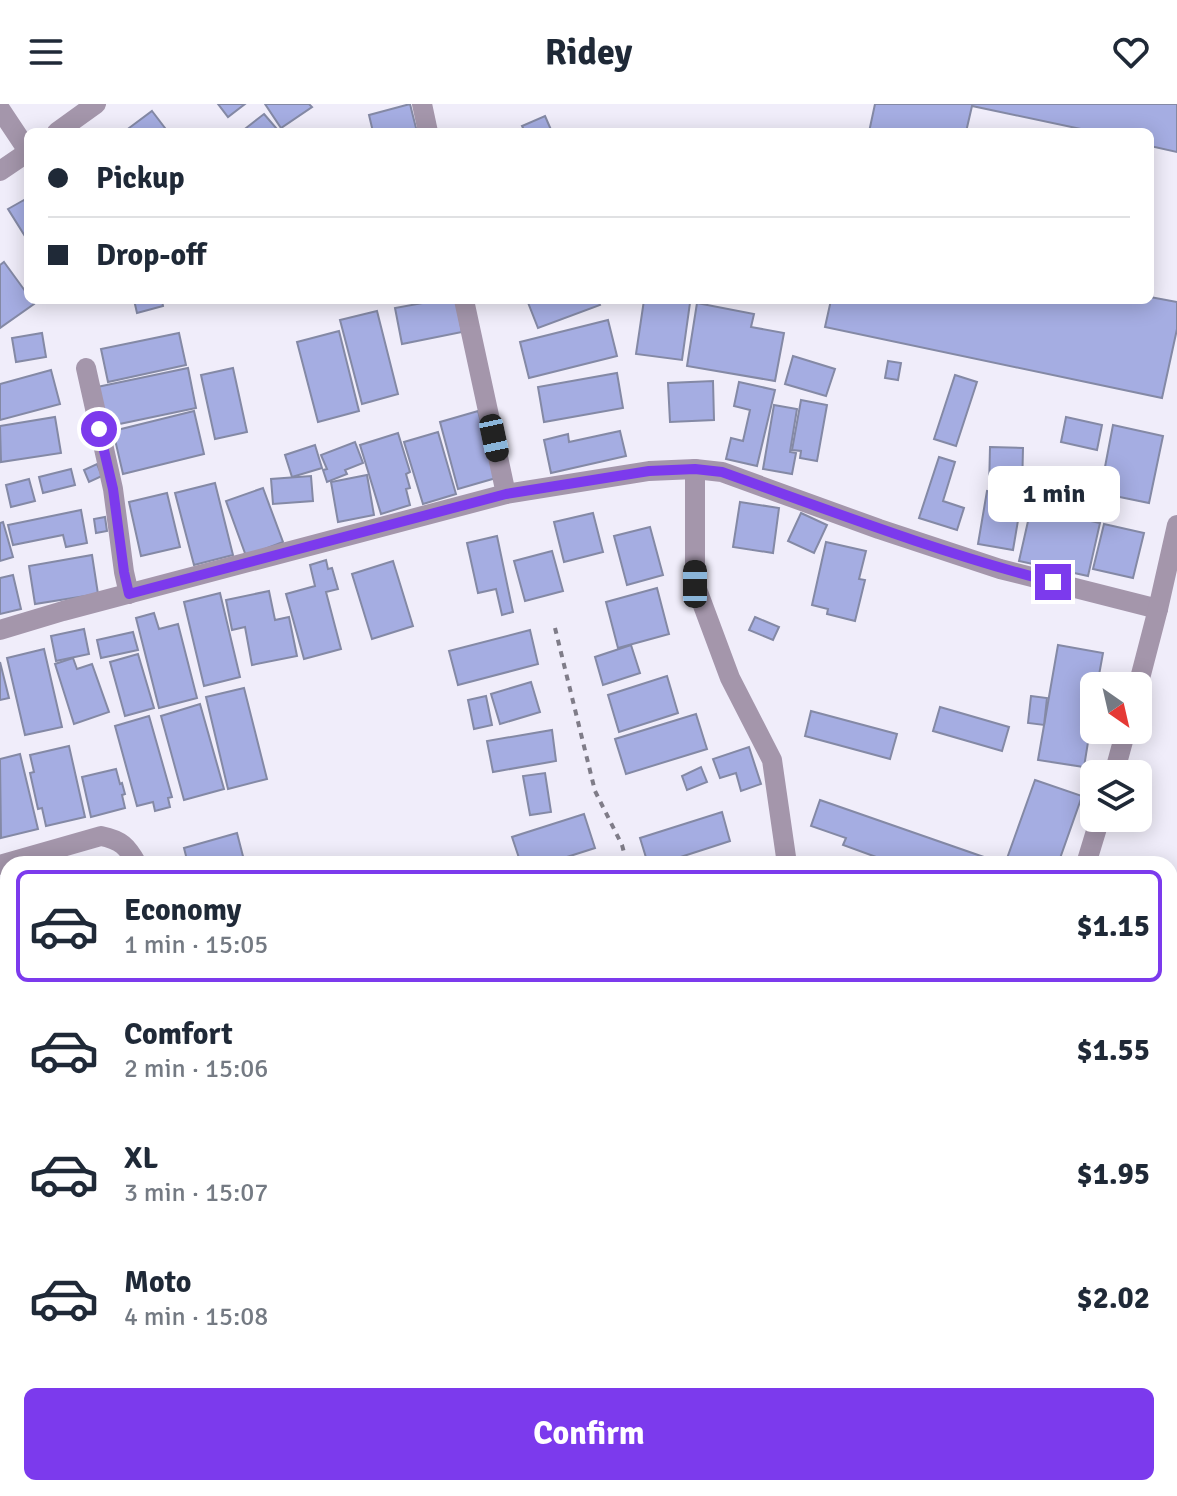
<!DOCTYPE html>
<meta charset="utf-8">
<style>
:root{--surface:#fff;--page:#f6f6f7;--text:#1f2937;--muted:#747a83;--line:#e0e1e3;--accent:#7c3aed}
body{margin:0;font-family:Signika,sans-serif;background:var(--page);color:var(--text);height:100vh;display:flex;flex-direction:column;font-size:30px;white-space:nowrap}
*{box-sizing:border-box;margin:0}
p{font-size:26px;color:var(--muted)}
.icon{flex:none;width:44px;height:44px;fill:none;stroke:currentColor;stroke-width:2;stroke-linecap:round;stroke-linejoin:round}
.map{position:relative;flex:1;overflow:hidden}
.sheet{position:absolute;left:0px;top:752px;width:1178px;height:640px;display:flex;flex-direction:column;background:var(--surface);border-radius:24px 24px 0 0;box-shadow:0 4px 20px #0003}
.sheet>*{flex:none}
.top-card{position:absolute;left:24px;top:24px;width:1130px;height:176px;border-radius:12px;box-shadow:0 4px 20px #0003;display:grid;align-content:center;height:176px;padding:0 24px;background:var(--surface)}
.needle{width:52px;rotate:146deg}
.tools{position:absolute;left:1080px;top:568px;display:grid;gap:16px}
.tools a{display:grid;place-items:center;width:72px;height:72px;border-radius:12px;background:var(--surface);box-shadow:0 4px 20px #0003;font-size:40px}
.end{position:absolute;width:36px;height:36px;margin:-18px;border:10px solid #7c3aed;background:#fff;box-shadow:0 0 0 4px #fff}
.from{border-radius:50%}
.bubble{position:absolute;height:56px;border-radius:12px;background:var(--surface);box-shadow:0 4px 20px #0003;font-size:26px;font-weight:800;line-height:56px;text-align:center}
.car{position:absolute;width:24px;height:48px;margin:-24px -12px;border-radius:10px;box-shadow:0 0 6px 2px #0007;background:linear-gradient(#222 24%,#8ab4d8 0 40%,#222 0 76%,#8ab4d8 0 86%,#222 0)}
.top-card b{display:flex;align-items:center;gap:28px;height:76px;font-size:30px}
.top-card b+b{border-top:2px solid var(--line)}
.top-card i{width:20px;height:20px;background:var(--text)}
ul{padding:14px 0 0;list-style:none}
li{display:flex;align-items:center;gap:24px;height:112px;margin:0 16px 12px;padding:0 8px;border:4px solid transparent;border-radius:12px}
li div{flex:1}
li b{display:block;font-size:30px}
li em{font-style:normal;font-weight:800}
li.current{border-color:var(--accent)}
li>.icon{width:72px;height:72px;stroke-width:1.5}
.button{display:flex;gap:16px;margin-top:auto;padding:16px 24px}
.button a{flex:1;height:92px;border-radius:12px;background:var(--accent);color:#fff;font-size:32px;font-weight:800;line-height:92px;text-align:center}
header{display:flex;justify-content:space-between;align-items:center;height:104px;padding:0 24px;background:var(--surface);font-size:36px;font-weight:800}
.map>svg:first-child{display:block}
.building{fill:#a5ade2;stroke:#8489a5;stroke-width:2}
.lines{fill:none;stroke-linecap:round;stroke-linejoin:round}
.path{stroke:#7f7c88;stroke-width:4;stroke-dasharray:6 6;stroke-linecap:butt}
.minor{stroke:#a496ab;stroke-width:20}
.route{stroke:#7c3aed;stroke-width:10}
</style>
<header><svg class="icon" aria-label="menu" viewBox="0 0 24 24"><path d="M4 6h16M4 12h16M4 18h16"/></svg>Ridey<svg class="icon" aria-label="heart" viewBox="0 0 24 24"><path d="M12 20l-8-8c-3-5 5-10 8-4 3-6 11-1 8 4z"/></svg></header>
<div class="map">
<svg width="1177" height="1392" viewBox="0 0 1177 1392">
<rect width="100%" height="100%" fill="#f0edfa"/>
<!-- building -->
<g class="building">
<path d="M 218,0 L 245,0 L 228,13 Z"/>
<path d="M 265,0 L 309,0 L 312,3 L 281,24 Z"/>
<path d="M 410,0 L 417,28 L 373,28 L 369,11 Z"/>
<path d="M 875,0 L 1177,0 L 1177,48 L 1150,42 L 1150,28 L 1095,28 L 972,2 L 966,28 L 869,28 Z"/>
<path d="M 152,7 L 168,28 L 126,28 L 125,27 Z"/>
<path d="M 264,10 L 277,25 L 273,28 L 241,28 Z"/>
<path d="M 545,12 L 552,28 L 525,28 L 522,22 Z"/>
<path d="M 24,96 L 28,102 L 28,137 L 8,105 Z"/>
<path d="M 4,158 L 28,191 L 28,196 L 31,196 L 34,200 L 0,224 L 0,161 Z"/>
<path d="M 1150,193 L 1177,198 L 1177,225 L 1162,294 L 825,223 L 831,196 L 1150,196 Z"/>
<path d="M 134,196 L 162,196 L 163,202 L 137,209 Z"/>
<path d="M 439,196 L 456,196 L 462,228 L 402,240 L 395,204 Z"/>
<path d="M 527,196 L 598,196 L 600,201 L 538,224 Z"/>
<path d="M 644,196 L 664,196 L 690,199 L 682,256 L 636,250 Z"/>
<path d="M 697,199 L 754,210 L 751,223 L 784,229 L 775,277 L 687,262 Z"/>
<path d="M 377,207 L 398,290 L 362,300 L 340,216 Z"/>
<path d="M 608,216 L 617,252 L 529,274 L 520,238 Z"/>
<path d="M 339,227 L 359,307 L 318,318 L 297,238 Z"/>
<path d="M 42,229 L 46,253 L 16,258 L 12,234 Z"/>
<path d="M 179,229 L 186,261 L 108,278 L 101,245 Z"/>
<path d="M 793,252 L 835,265 L 826,292 L 785,280 Z"/>
<path d="M 888,257 L 901,259 L 898,276 L 885,274 Z"/>
<path d="M 188,264 L 196,304 L 105,323 L 97,283 Z"/>
<path d="M 233,264 L 247,328 L 215,335 L 201,271 Z"/>
<path d="M 51,266 L 60,300 L 0,316 L 0,280 Z"/>
<path d="M 617,269 L 623,304 L 544,318 L 538,283 Z"/>
<path d="M 955,271 L 977,278 L 956,342 L 934,335 Z"/>
<path d="M 713,277 L 714,316 L 670,318 L 668,279 Z"/>
<path d="M 739,278 L 775,286 L 757,362 L 726,355 L 731,334 L 743,337 L 750,306 L 734,302 Z"/>
<path d="M 801,296 L 827,301 L 817,357 L 800,354 L 801,347 L 792,346 Z"/>
<path d="M 774,301 L 797,305 L 790,348 L 796,349 L 792,370 L 763,365 Z"/>
<path d="M 194,307 L 204,350 L 123,370 L 113,327 Z"/>
<path d="M 478,307 L 496,374 L 458,385 L 440,318 Z"/>
<path d="M 55,313 L 61,349 L 1,358 L 0,322 Z"/>
<path d="M 1066,313 L 1102,321 L 1097,346 L 1061,338 Z"/>
<path d="M 1113,321 L 1163,332 L 1149,399 L 1100,389 Z"/>
<path d="M 620,327 L 626,352 L 551,369 L 544,336 L 568,330 L 569,338 Z"/>
<path d="M 438,328 L 456,390 L 423,400 L 404,338 Z"/>
<path d="M 398,329 L 410,368 L 406,370 L 410,384 L 406,385 L 410,401 L 381,410 L 360,341 Z"/>
<path d="M 355,338 L 363,359 L 345,366 L 347,370 L 327,378 L 323,366 L 327,365 L 321,351 Z"/>
<path d="M 315,341 L 322,364 L 292,373 L 285,351 Z"/>
<path d="M 990,343 L 1023,344 L 1022,386 L 989,385 Z"/>
<path d="M 939,353 L 955,358 L 943,397 L 964,404 L 957,426 L 919,414 Z"/>
<path d="M 97,360 L 102,372 L 89,378 L 84,366 Z"/>
<path d="M 71,365 L 75,381 L 43,389 L 39,373 Z"/>
<path d="M 367,371 L 374,411 L 338,418 L 331,378 Z"/>
<path d="M 311,372 L 313,397 L 273,400 L 271,375 Z"/>
<path d="M 29,375 L 35,397 L 11,403 L 6,381 Z"/>
<path d="M 215,379 L 233,451 L 194,461 L 175,389 Z"/>
<path d="M 263,384 L 283,438 L 246,452 L 226,397 Z"/>
<path d="M 987,387 L 1022,393 L 1013,446 L 978,440 Z"/>
<path d="M 167,389 L 180,443 L 141,452 L 129,398 Z"/>
<path d="M 740,398 L 779,404 L 773,449 L 733,443 Z"/>
<path d="M 1031,404 L 1100,419 L 1088,472 L 1019,457 Z"/>
<path d="M 81,406 L 87,439 L 66,443 L 63,431 L 13,441 L 8,421 Z"/>
<path d="M 593,409 L 603,448 L 564,458 L 554,418 Z"/>
<path d="M 801,409 L 827,421 L 814,449 L 788,437 Z"/>
<path d="M 105,413 L 107,427 L 96,429 L 94,415 Z"/>
<path d="M 3,418 L 13,453 L 0,457 L 0,419 Z"/>
<path d="M 1104,420 L 1144,429 L 1133,474 L 1093,465 Z"/>
<path d="M 650,423 L 663,471 L 627,481 L 614,432 Z"/>
<path d="M 497,432 L 513,508 L 502,511 L 496,485 L 478,489 L 467,439 Z"/>
<path d="M 826,438 L 866,447 L 859,475 L 865,476 L 855,517 L 827,510 L 828,505 L 812,501 Z"/>
<path d="M 552,447 L 563,487 L 525,497 L 514,457 Z"/>
<path d="M 92,451 L 98,490 L 35,500 L 29,462 Z"/>
<path d="M 326,456 L 328,465 L 332,464 L 338,485 L 326,488 L 341,545 L 304,555 L 286,490 L 315,482 L 310,461 Z"/>
<path d="M 393,457 L 413,522 L 372,535 L 352,470 Z"/>
<path d="M 13,471 L 21,505 L 0,510 L 0,474 Z"/>
<path d="M 657,484 L 669,530 L 618,544 L 606,498 Z"/>
<path d="M 269,487 L 275,516 L 289,513 L 297,552 L 252,561 L 245,523 L 232,526 L 226,496 Z"/>
<path d="M 220,489 L 240,573 L 204,582 L 184,498 Z"/>
<path d="M 154,509 L 159,525 L 178,520 L 197,594 L 159,604 L 136,514 Z"/>
<path d="M 755,513 L 779,523 L 773,536 L 749,526 Z"/>
<path d="M 84,525 L 89,550 L 56,557 L 51,532 Z"/>
<path d="M 530,526 L 538,560 L 458,581 L 449,547 Z"/>
<path d="M 133,528 L 138,546 L 101,554 L 97,536 Z"/>
<path d="M 631,541 L 640,569 L 603,581 L 595,553 Z"/>
<path d="M 1058,541 L 1103,549 L 1097,582 L 1094,582 L 1094,601 L 1084,663 L 1038,656 Z"/>
<path d="M 44,545 L 62,623 L 25,631 L 7,554 Z"/>
<path d="M 138,550 L 154,604 L 125,612 L 110,558 Z"/>
<path d="M 73,554 L 77,565 L 92,560 L 109,608 L 74,620 L 55,560 Z"/>
<path d="M 0,558 L 9,594 L 0,596 Z"/>
<path d="M 667,572 L 678,609 L 619,628 L 608,591 Z"/>
<path d="M 531,578 L 540,608 L 500,620 L 491,590 Z"/>
<path d="M 244,584 L 267,675 L 228,685 L 206,593 Z"/>
<path d="M 486,592 L 492,621 L 474,625 L 468,596 Z"/>
<path d="M 1031,592 L 1047,594 L 1044,621 L 1028,619 Z"/>
<path d="M 200,600 L 224,685 L 184,696 L 161,612 Z"/>
<path d="M 940,603 L 1009,623 L 1002,647 L 933,627 Z"/>
<path d="M 811,607 L 897,630 L 890,655 L 805,632 Z"/>
<path d="M 696,610 L 707,645 L 626,670 L 615,635 Z"/>
<path d="M 149,612 L 172,693 L 168,694 L 170,703 L 155,707 L 153,698 L 137,702 L 115,622 Z"/>
<path d="M 552,626 L 556,657 L 493,668 L 487,637 Z"/>
<path d="M 69,642 L 85,713 L 46,722 L 42,704 L 38,705 L 30,669 L 34,668 L 30,651 Z"/>
<path d="M 749,643 L 761,680 L 741,687 L 736,669 L 720,674 L 713,655 Z"/>
<path d="M 20,650 L 38,725 L 1,734 L 0,655 Z"/>
<path d="M 701,663 L 707,678 L 687,686 L 682,672 Z"/>
<path d="M 116,665 L 120,680 L 122,679 L 125,690 L 122,691 L 125,704 L 91,713 L 82,673 Z"/>
<path d="M 545,669 L 551,708 L 530,711 L 523,672 Z"/>
<path d="M 1035,676 L 1082,692 L 1058,760 L 1005,760 Z"/>
<path d="M 820,696 L 1004,760 L 890,760 L 890,758 L 843,741 L 846,734 L 811,722 Z"/>
<path d="M 722,708 L 730,737 L 659,760 L 648,760 L 640,734 Z"/>
<path d="M 584,710 L 595,744 L 545,760 L 521,760 L 512,733 Z"/>
<path d="M 237,729 L 245,760 L 188,760 L 184,744 Z"/>
<path d="M 1177,798 L 1177,864 L 1170,854 L 1170,803 Z"/>
<path d="M 8,820 L 8,858 L 3,860 L 0,851 L 0,822 Z"/>
<path d="M 8,1029 L 8,1088 L 4,1068 L 8,1067 L 0,1030 Z"/>
<path d="M 0,1069 L 8,1105 L 8,1112 L 0,1114 Z"/>
<path d="M 1170,1297 L 1177,1300 L 1177,1329 L 1171,1347 L 1177,1350 L 1177,1355 L 1172,1370 L 1170,1369 Z"/>
<path d="M 433,1384 L 486,1384 L 487,1385 L 468,1392 L 436,1392 Z"/>
<path d="M 775,1384 L 791,1384 L 795,1392 L 767,1392 L 765,1389 Z"/>
<path d="M 911,1384 L 987,1384 L 988,1392 L 912,1392 Z"/>
<path d="M 1053,1384 L 1081,1384 L 1078,1392 L 1050,1392 Z"/>
</g>
<g class="lines">
<!-- path -->
<path class="path" d="M 555,524 L 595,687 L 622,741 L 627,760"/>
<!-- minor -->
<g class="minor">
<path d="M 422,0 L 428,28"/>
<path d="M 0,5 L 28,47"/>
<path d="M 57,28 L 96,0"/>
<path d="M 0,67 L 28,48"/>
<path d="M 464,196 L 506,390"/>
<path d="M 86,264 L 113,385 L 124,468 L 129,490"/>
<path d="M 695,365 L 695,480 L 730,574 L 772,656 L 787,760"/>
<path d="M 0,526 L 63,507 L 506,390 L 649,367 L 695,365 L 722,368 L 879,425 L 1000,465 L 1158,505"/>
<path d="M 1138,582 L 1158,505 L 1177,421"/>
<path d="M 1114,670 L 1126,626"/>
<path d="M 1086,760 L 1100,714"/>
<path d="M 0,761 L 101,732 C 121,736 127,742 137,760"/>
<path d="M 1170,966 L 1177,968"/>
<path d="M 0,1151 L 8,1149"/>
<path d="M 0,1170 L 8,1175"/>
<path d="M 1170,1268 L 1177,1271"/>
<path d="M 417,1384 L 419,1392"/>
<path d="M 648,1384 L 651,1392"/>
<path d="M 877,1384 L 880,1392"/>
</g>
</g>
<g class="lines">
<!-- route -->
<path class="route" d="M 99,325 L 113,385 L 124,468 L 129,490 L 506,390 L 649,367 L 695,365 L 722,368 C 831,407 940,449 1053,478"/>
</g>
</svg>
<div class="tools">
<a><svg class="needle" viewBox="-14 -14 28 28"><path d="M0-13l5 13h-10z" fill="#e53935"/><path d="M0 13l5-13h-10z" fill="#747a83"/></svg></a>
<a><svg class="icon" aria-label="layers" viewBox="0 0 24 24"><path d="M12 4l9 5-9 5-9-5zM3 14l9 5 9-5"/></svg></a>
</div>
<i class="end from" style="left:99px;top:325px"></i>
<i class="end" style="left:1053px;top:478px"></i>
<div class="bubble" style="left:988px;top:362px;width:132px">1 min</div>
<i class="car" style="left:494px;top:334px;rotate:168deg"></i>
<i class="car" style="left:695px;top:480px;rotate:0deg"></i>
<div class="top-card">
<b><i class="from"></i>Pickup</b>
<b><i></i>Drop-off</b>
</div>
<section class="sheet">
<ul>
<li class="current"><svg class="icon" aria-label="car" viewBox="0 0 24 24"><path d="M5 17H2v-5l4-1 3-4h7l3 4 3 1v5h-3M9 17h6M6 11h13"/><circle cx="7" cy="17" r="2"/><circle cx="17" cy="17" r="2"/></svg><div><b>Economy</b><p>1 min · 15:05</p></div><em>$1.15</em></li>
<li><svg class="icon" aria-label="car" viewBox="0 0 24 24"><path d="M5 17H2v-5l4-1 3-4h7l3 4 3 1v5h-3M9 17h6M6 11h13"/><circle cx="7" cy="17" r="2"/><circle cx="17" cy="17" r="2"/></svg><div><b>Comfort</b><p>2 min · 15:06</p></div><em>$1.55</em></li>
<li><svg class="icon" aria-label="car" viewBox="0 0 24 24"><path d="M5 17H2v-5l4-1 3-4h7l3 4 3 1v5h-3M9 17h6M6 11h13"/><circle cx="7" cy="17" r="2"/><circle cx="17" cy="17" r="2"/></svg><div><b>XL</b><p>3 min · 15:07</p></div><em>$1.95</em></li>
<li><svg class="icon" aria-label="car" viewBox="0 0 24 24"><path d="M5 17H2v-5l4-1 3-4h7l3 4 3 1v5h-3M9 17h6M6 11h13"/><circle cx="7" cy="17" r="2"/><circle cx="17" cy="17" r="2"/></svg><div><b>Moto</b><p>4 min · 15:08</p></div><em>$2.02</em></li>
</ul>
<div class="button"><a>Confirm</a></div>
</section>
</div>
